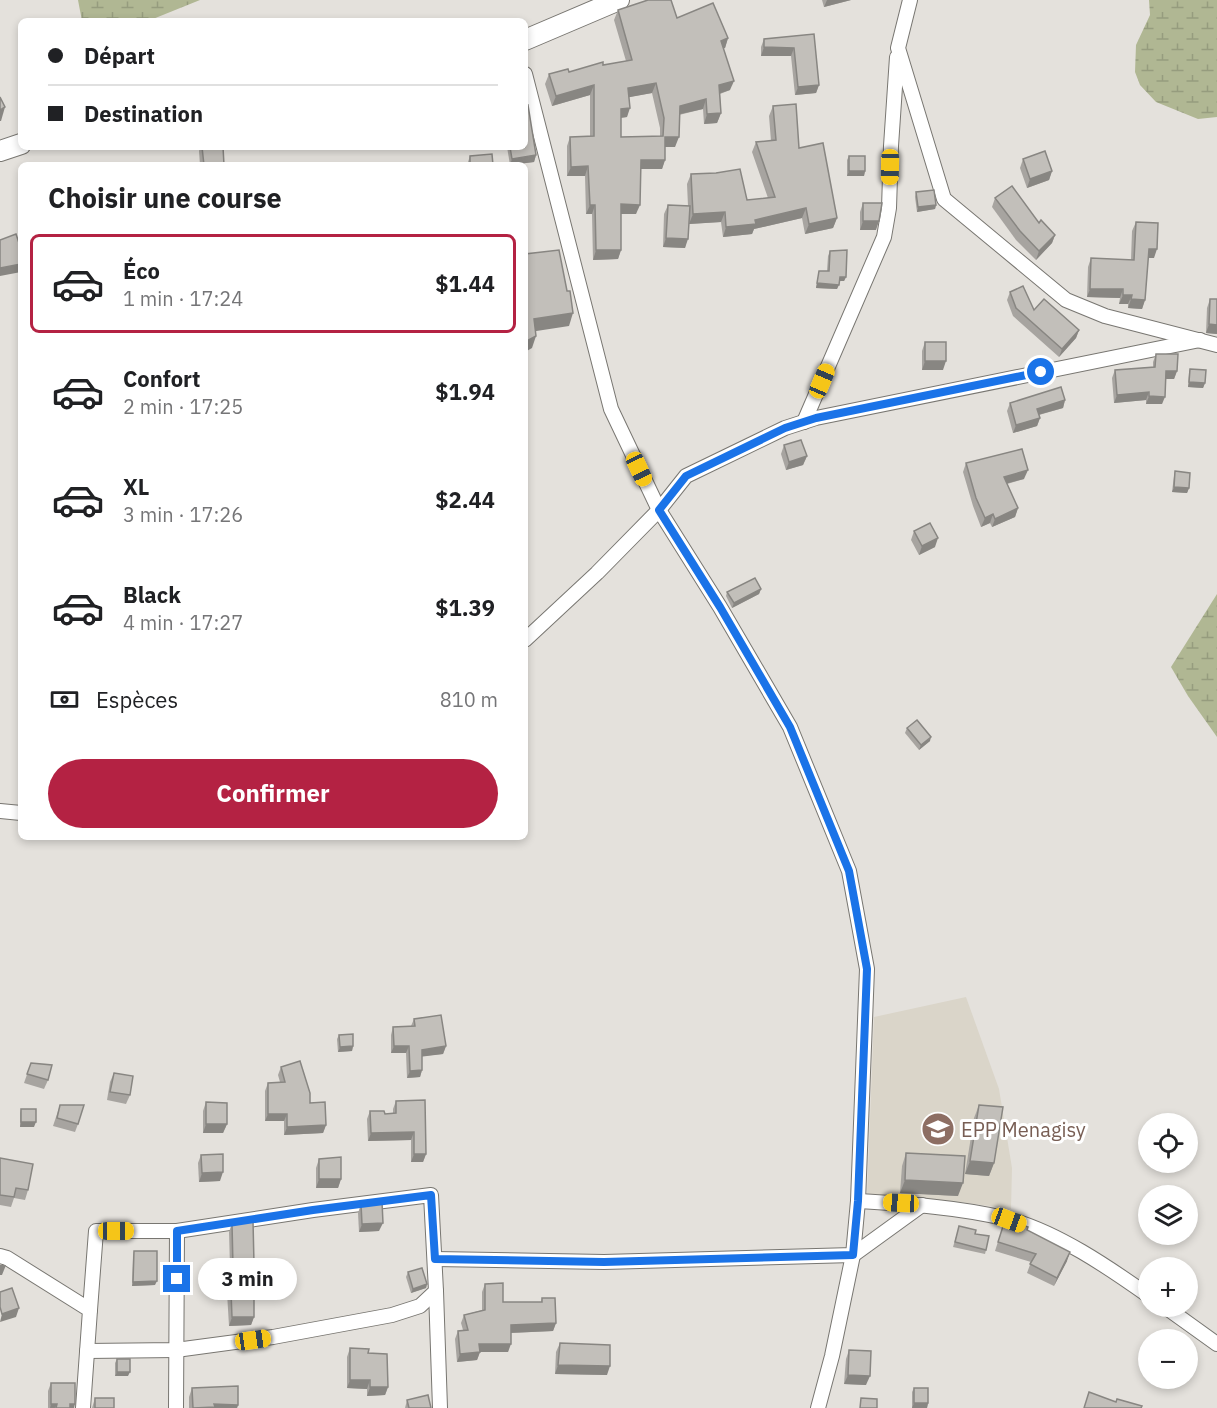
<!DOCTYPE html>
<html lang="fr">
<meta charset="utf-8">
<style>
:root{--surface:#fff;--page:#f2f2f2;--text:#202124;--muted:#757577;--line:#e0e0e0;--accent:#b42243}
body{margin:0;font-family:"IBM Plex Sans",sans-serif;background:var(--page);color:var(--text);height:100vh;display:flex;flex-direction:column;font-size:22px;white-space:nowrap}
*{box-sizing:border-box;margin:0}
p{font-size:20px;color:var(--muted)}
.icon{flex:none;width:33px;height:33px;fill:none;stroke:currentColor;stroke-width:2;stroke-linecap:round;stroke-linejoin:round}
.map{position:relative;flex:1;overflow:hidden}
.details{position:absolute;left:18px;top:162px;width:510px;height:678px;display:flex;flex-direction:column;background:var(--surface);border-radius:9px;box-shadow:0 3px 9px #0003}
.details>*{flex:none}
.guide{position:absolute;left:18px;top:18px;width:510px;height:132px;border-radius:9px;box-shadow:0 3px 9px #0003;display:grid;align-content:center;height:132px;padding:0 30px;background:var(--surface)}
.controls{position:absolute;left:1138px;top:1113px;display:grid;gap:12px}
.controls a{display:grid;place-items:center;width:60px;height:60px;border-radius:50%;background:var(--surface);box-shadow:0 3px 9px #0003;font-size:30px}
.end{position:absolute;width:27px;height:27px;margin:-14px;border:8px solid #1a73e8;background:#fff;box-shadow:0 0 0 3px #fff}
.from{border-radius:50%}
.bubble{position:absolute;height:42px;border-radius:21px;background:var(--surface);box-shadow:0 3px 9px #0003;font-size:20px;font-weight:700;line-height:42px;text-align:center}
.car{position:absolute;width:18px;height:36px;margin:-18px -9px;border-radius:8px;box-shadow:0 0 4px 2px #0007;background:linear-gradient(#f5c518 24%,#345 0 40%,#f5c518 0 76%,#345 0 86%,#f5c518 0)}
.guide b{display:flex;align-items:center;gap:21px;height:57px;font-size:22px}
.guide b+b{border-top:2px solid var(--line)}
.guide i{width:15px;height:15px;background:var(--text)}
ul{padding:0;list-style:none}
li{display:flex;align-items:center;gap:18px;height:99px;margin:0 12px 9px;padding:0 18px;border:3px solid transparent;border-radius:9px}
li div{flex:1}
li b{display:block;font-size:22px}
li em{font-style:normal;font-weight:700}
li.current{border-color:var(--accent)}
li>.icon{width:54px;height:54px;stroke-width:1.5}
h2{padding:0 30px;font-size:27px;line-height:72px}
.pay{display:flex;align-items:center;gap:15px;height:66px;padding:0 30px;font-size:22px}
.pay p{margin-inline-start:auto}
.cta{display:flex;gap:12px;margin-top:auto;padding:12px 30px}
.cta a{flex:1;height:69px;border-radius:36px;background:var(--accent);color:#fff;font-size:24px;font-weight:700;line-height:69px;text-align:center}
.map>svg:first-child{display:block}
.built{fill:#dad5c9}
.wetland{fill:url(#wetland-marsh)}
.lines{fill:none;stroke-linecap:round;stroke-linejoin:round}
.street-casing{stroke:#787671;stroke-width:16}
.secondary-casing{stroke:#787671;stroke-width:22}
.street{stroke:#fff;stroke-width:14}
.secondary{stroke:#fff;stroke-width:20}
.wall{fill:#a7a4a0;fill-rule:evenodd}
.shaded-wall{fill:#888682}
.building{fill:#c2bfba;stroke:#888682;stroke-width:1.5;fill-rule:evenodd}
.route{stroke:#1a73e8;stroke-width:8}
.labels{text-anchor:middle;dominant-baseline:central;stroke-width:6;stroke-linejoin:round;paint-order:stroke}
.education-label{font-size:20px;fill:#785e54;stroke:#fff;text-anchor:start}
</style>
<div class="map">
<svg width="1217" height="1408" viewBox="0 0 1217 1408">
<defs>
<pattern id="wetland-marsh" width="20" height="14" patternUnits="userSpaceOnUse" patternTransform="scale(1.5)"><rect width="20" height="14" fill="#b0b793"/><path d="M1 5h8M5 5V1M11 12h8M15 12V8" fill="none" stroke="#969c7e"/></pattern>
</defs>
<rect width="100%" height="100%" fill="#e4e1dc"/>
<!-- built -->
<path class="built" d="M 966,997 L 999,1089 L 1012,1168 L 1011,1209 L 960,1202 L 867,1195 L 874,1017 Z"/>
<!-- wetland -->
<g class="wetland">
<path d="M 78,0 L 200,0 L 148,21 L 82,21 Z"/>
<path d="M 1149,0 L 1217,0 L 1217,117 L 1198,119 L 1156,102 L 1140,85 L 1135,72 L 1136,45 L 1150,15 Z"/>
<path d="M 1217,594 L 1217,737 L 1188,696 L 1171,667 Z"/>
</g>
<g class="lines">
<defs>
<g id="street">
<path d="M 910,0 L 898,48 L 944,199 L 1066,300 L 1105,316 L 1217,345"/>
<path d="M 525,74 L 611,409 L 659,510 L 720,607 L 790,727 L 849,871 L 867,969 L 858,1201 L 853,1255 L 832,1356 L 818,1408"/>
<path d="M 804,422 L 884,237 L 889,208 L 891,146 L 897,57"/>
<path d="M 525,640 L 597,573 L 659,510 L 686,476 L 785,428 L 816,418 L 1200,340"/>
<path d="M 0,811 L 21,813"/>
<path d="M 858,1201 C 908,1204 959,1207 1008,1219 C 1057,1232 1108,1267 1149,1296"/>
<path d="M 0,1256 L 7,1258 L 90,1310 L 83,1408"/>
<path d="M 435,1259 L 604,1262 L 853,1255 L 922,1205"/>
<path d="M 436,1291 L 440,1408"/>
<path d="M 1164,1306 L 1217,1344"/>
<path d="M 87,1351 L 176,1350 L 273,1337 L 392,1315 L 420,1306 L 436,1291 L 431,1195 L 313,1210 L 177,1231 L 96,1231 L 90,1310"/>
<path d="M 176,1408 L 177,1231"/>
</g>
<g id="secondary">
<path d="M 525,40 L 619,0"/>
<path d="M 0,151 L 21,144"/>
</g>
</defs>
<!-- street casing -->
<use href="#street" class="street-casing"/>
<!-- secondary casing -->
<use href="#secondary" class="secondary-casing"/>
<!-- street -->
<use href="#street" class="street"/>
<!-- secondary -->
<use href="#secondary" class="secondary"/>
</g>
<!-- wall -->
<g class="wall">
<path d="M 822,0 L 851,0 L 824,7 Z"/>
<path d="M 618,10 L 677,18 L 728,38 L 725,48 L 723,48 L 730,90 L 720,94 L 721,113 L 717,123 L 704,124 L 703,109 L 679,115 L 675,147 L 665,147 L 665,160 L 662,169 L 641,169 L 636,214 L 621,214 L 621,250 L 618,259 L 593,260 L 592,214 L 586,214 L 585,176 L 567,176 L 567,146 L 570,137 L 590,137 L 590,95 L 552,106 L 545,84 L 549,74 L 569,72 L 626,61 L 614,20 ZM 652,93 L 660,128 L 660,136 L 621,137 L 621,118 L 627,117 L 629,97 Z"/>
<path d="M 814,34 L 819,85 L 816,93 L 795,95 L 791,56 L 761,56 L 761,47 L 764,39 Z"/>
<path d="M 773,106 L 799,148 L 837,218 L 833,228 L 805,234 L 802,218 L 754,229 L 752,234 L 723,237 L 721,222 L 689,224 L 685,248 L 663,247 L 664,214 L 668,205 L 688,206 L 687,184 L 691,174 L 747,200 L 768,198 L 752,152 L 756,142 L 771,141 L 769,116 Z"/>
<path d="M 200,147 L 223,147 L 224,165 L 200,165 L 199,151 Z"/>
<path d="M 507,147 L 525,147 L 536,155 L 534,162 L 510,165 Z"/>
<path d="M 470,156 L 493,165 L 467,165 Z"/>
<path d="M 849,156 L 865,171 L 864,176 L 847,176 L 847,160 Z"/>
<path d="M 1023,159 L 1052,171 L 1049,180 L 1027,188 L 1020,168 Z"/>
<path d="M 916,192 L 936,205 L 935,209 L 917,212 L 915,197 Z"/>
<path d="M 995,198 L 1039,223 L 1055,235 L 1052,243 L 1036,260 L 1016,240 L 992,207 Z"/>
<path d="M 863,203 L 876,230 L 860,230 L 860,212 Z"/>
<path d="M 1136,222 L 1154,258 L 1148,258 L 1145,300 L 1142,309 L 1128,308 L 1128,304 L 1119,304 L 1120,298 L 1087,297 L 1088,267 L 1091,258 L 1131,260 L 1132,231 Z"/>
<path d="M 830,251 L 846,277 L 844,281 L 839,281 L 837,289 L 816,288 L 819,271 L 827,271 L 828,256 Z"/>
<path d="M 1010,292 L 1034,310 L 1079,330 L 1076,338 L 1059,357 L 1013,316 L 1007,300 Z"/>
<path d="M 1210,299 L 1217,334 L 1206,333 L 1207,308 Z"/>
<path d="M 925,342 L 943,370 L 922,370 L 922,351 Z"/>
<path d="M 1156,354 L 1177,371 L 1174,379 L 1165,379 L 1162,404 L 1146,404 L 1146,400 L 1114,403 L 1112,378 L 1115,370 L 1153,367 L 1153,362 Z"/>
<path d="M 1190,369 L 1205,383 L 1203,388 L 1188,387 L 1189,373 Z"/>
<path d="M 1065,400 L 1063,408 L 1039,415 L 1040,418 L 1037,426 L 1013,433 L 1007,411 L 1010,403 Z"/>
<path d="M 784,445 L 807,456 L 803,465 L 786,470 L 781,454 Z"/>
<path d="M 966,463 L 1024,479 L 1007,484 L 1018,508 L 1015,517 L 992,527 L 990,523 L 981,527 L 973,506 L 963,472 Z"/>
<path d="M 1175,471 L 1189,488 L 1187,493 L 1172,492 L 1174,476 Z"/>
<path d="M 914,531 L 935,547 L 919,555 L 911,540 Z"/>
<path d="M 761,589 L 759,594 L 732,608 L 726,596 L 727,592 Z"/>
<path d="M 907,728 L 930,741 L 919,750 L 905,733 Z"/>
<path d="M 414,1019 L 446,1046 L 443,1054 L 422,1056 L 422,1070 L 420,1077 L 407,1078 L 406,1053 L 391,1053 L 391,1035 L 393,1027 L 411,1026 Z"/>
<path d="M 339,1035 L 353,1046 L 352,1051 L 338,1052 L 337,1039 Z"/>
<path d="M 31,1063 L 48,1080 L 44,1089 L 24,1083 Z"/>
<path d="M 281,1067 L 310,1103 L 326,1125 L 323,1133 L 284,1135 L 284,1121 L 265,1121 L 265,1091 L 268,1083 L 280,1082 L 278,1075 Z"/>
<path d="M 114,1073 L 130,1095 L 126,1104 L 107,1100 L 110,1082 Z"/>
<path d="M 396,1101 L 426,1154 L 423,1162 L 411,1162 L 411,1140 L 368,1141 L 367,1119 L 370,1111 L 385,1114 L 393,1113 L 393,1109 Z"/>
<path d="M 206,1102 L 227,1124 L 223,1133 L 203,1133 L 203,1111 Z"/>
<path d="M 60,1105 L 78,1124 L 75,1132 L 53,1126 Z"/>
<path d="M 979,1105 L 994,1163 L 989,1176 L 965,1174 L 974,1118 Z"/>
<path d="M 21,1109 L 34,1127 L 20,1127 L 20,1113 Z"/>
<path d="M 906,1153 L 958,1196 L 900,1193 L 902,1166 Z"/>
<path d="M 201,1155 L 220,1181 L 199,1182 L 198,1163 Z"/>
<path d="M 0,1158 L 28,1190 L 25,1200 L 14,1198 L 11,1207 L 0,1205 Z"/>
<path d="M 319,1159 L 341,1179 L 338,1188 L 316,1188 L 316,1168 Z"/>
<path d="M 361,1204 L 379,1231 L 359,1232 L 358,1213 Z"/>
<path d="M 1005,1220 L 1027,1230 L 1067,1261 L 1054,1286 L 1027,1273 L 1031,1262 L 995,1251 Z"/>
<path d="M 232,1223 L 251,1272 L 249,1272 L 250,1298 L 254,1317 L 251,1325 L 229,1326 L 226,1276 L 230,1267 L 229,1232 Z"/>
<path d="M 958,1230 L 975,1234 L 986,1250 L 985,1254 L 953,1247 Z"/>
<path d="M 134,1251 L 155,1285 L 132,1286 L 133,1256 Z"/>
<path d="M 408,1272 L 427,1284 L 426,1288 L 411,1293 L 406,1277 Z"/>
<path d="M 485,1284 L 503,1302 L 541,1302 L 542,1298 L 556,1323 L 553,1331 L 511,1333 L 508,1352 L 480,1352 L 477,1360 L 457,1362 L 455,1339 L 458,1331 L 463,1330 L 461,1323 L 464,1315 L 482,1310 L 482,1292 Z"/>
<path d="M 560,1343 L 607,1375 L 555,1374 L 556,1352 Z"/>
<path d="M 350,1348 L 388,1387 L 385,1395 L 367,1396 L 367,1389 L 347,1388 L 347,1357 Z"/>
<path d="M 849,1350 L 866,1385 L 844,1384 L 846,1359 Z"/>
<path d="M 117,1359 L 128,1376 L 115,1376 L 115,1363 Z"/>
<path d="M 51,1383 L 74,1408 L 48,1408 L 48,1391 Z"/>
<path d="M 192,1388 L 238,1405 L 237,1408 L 189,1408 L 189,1397 Z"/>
<path d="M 914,1388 L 928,1403 L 927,1408 L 912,1408 L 912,1392 Z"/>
<path d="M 95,1398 L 114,1408 L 92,1408 Z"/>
<path d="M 407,1400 L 431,1408 L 405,1408 Z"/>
</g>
<!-- shaded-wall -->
<g class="shaded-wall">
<path d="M 827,0 L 851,0 L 824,7 Z"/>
<path d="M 728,38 L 725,48 L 718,51 L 721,41 Z"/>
<path d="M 764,47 L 794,48 L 791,56 L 761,56 Z"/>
<path d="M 734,81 L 730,90 L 715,95 L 719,85 Z"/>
<path d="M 656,83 L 652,93 L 625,98 L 628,88 Z"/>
<path d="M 594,85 L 590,95 L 552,106 L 556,96 Z"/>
<path d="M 819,85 L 816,93 L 795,95 L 798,87 Z"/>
<path d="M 706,99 L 703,109 L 676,115 L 680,106 Z"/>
<path d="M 5,107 L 1,121 L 0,121 L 0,110 Z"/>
<path d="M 630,108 L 627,117 L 618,118 L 621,109 Z"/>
<path d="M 721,113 L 717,123 L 704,124 L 707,114 Z"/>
<path d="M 665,137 L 679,137 L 675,147 L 661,147 Z"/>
<path d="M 536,155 L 534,162 L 510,165 L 512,159 Z"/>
<path d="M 641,160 L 665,160 L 662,169 L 637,169 Z"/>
<path d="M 588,166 L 585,176 L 567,176 L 571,167 Z"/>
<path d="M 849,171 L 865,171 L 864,176 L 847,176 Z"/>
<path d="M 1052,171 L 1049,180 L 1027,188 L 1030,179 Z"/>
<path d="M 621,204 L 640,205 L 636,214 L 617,214 Z"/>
<path d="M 590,205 L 595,205 L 592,214 L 586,214 Z"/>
<path d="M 936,205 L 935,209 L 917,212 L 918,207 Z"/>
<path d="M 806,208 L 802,218 L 754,229 L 752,234 L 723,237 L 726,227 Z"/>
<path d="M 725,212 L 721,222 L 689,224 L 693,214 Z"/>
<path d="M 837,218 L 833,228 L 805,234 L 809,224 Z"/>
<path d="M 863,221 L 879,221 L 876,230 L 860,230 Z"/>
<path d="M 1055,235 L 1052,243 L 1036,260 L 1039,251 Z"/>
<path d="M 666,238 L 688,239 L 685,248 L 663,247 Z"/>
<path d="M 1149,249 L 1157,249 L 1154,258 L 1146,258 Z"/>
<path d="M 596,250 L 621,250 L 618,259 L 593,260 Z"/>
<path d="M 21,264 L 21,272 L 0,276 L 0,268 Z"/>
<path d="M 840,277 L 846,277 L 844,281 L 838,281 Z"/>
<path d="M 817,283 L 839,285 L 837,289 L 816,288 Z"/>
<path d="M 1090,289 L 1123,289 L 1120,298 L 1087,297 Z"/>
<path d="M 1123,295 L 1132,295 L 1128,304 L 1119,304 Z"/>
<path d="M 1131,299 L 1145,300 L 1142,309 L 1128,308 Z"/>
<path d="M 573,313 L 569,326 L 530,332 L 534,319 Z"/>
<path d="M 1209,324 L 1217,325 L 1217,334 L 1206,333 Z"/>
<path d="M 1079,330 L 1076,338 L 1059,357 L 1062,349 Z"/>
<path d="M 536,336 L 532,348 L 525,352 L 525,342 Z"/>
<path d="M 925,361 L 946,361 L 943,370 L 922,370 Z"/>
<path d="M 1166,371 L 1177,371 L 1174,379 L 1163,379 Z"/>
<path d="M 1189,382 L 1205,383 L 1203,388 L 1188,387 Z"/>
<path d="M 1149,392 L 1146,400 L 1114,403 L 1117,395 Z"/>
<path d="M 1149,396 L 1165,397 L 1162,404 L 1146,404 Z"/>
<path d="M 1065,400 L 1063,408 L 1034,416 L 1037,409 Z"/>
<path d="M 1040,418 L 1037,426 L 1013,433 L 1016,425 Z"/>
<path d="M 807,456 L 803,465 L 786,470 L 789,462 Z"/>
<path d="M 1028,470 L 1024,479 L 1001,485 L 1004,477 Z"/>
<path d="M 1174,487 L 1189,488 L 1187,493 L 1172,492 Z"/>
<path d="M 1018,508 L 1015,517 L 992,527 L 995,519 Z"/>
<path d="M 993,514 L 990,523 L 981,527 L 985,518 Z"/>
<path d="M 938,538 L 935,547 L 919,555 L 922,546 Z"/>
<path d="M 761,589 L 759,594 L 732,608 L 734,603 Z"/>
<path d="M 931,737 L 930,741 L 919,750 L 921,745 Z"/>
<path d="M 353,1046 L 352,1051 L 338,1052 L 340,1047 Z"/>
<path d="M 394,1046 L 409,1046 L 406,1053 L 391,1053 Z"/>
<path d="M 446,1046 L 443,1054 L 419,1057 L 422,1050 Z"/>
<path d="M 422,1070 L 420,1077 L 407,1078 L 410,1071 Z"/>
<path d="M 268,1114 L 287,1114 L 284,1121 L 265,1121 Z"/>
<path d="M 21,1122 L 36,1122 L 34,1127 L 20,1127 Z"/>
<path d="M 206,1124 L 227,1124 L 223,1133 L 203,1133 Z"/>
<path d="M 326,1125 L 323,1133 L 284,1135 L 287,1127 Z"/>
<path d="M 414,1132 L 411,1140 L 368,1141 L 371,1133 Z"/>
<path d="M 414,1154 L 426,1154 L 423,1162 L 411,1162 Z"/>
<path d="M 970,1161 L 994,1163 L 989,1176 L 965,1174 Z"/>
<path d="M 223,1172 L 220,1181 L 199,1182 L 202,1173 Z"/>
<path d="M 319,1179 L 341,1179 L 338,1188 L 316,1188 Z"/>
<path d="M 905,1180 L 963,1183 L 958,1196 L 900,1193 Z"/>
<path d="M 383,1223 L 379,1231 L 359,1232 L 362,1224 Z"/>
<path d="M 1070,1252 L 1067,1261 L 1054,1286 L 1057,1278 Z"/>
<path d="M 248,1264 L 254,1264 L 251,1272 L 245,1273 Z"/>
<path d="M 0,1265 L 6,1265 L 2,1275 L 0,1275 Z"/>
<path d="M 157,1281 L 155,1285 L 132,1286 L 133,1282 Z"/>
<path d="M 427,1284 L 426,1288 L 411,1293 L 413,1289 Z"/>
<path d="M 19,1308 L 16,1317 L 0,1322 L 2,1314 Z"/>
<path d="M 232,1317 L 254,1317 L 251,1325 L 229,1326 Z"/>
<path d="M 556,1323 L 553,1331 L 508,1333 L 511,1325 Z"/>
<path d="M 479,1344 L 511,1344 L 508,1352 L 476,1352 Z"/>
<path d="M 480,1352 L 477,1360 L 457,1362 L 460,1354 Z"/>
<path d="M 558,1365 L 610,1366 L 607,1375 L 555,1374 Z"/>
<path d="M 117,1372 L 130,1372 L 128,1376 L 115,1376 Z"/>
<path d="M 848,1375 L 870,1376 L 866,1385 L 844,1384 Z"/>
<path d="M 350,1380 L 370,1380 L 367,1389 L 347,1388 Z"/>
<path d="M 370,1387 L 388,1387 L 385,1395 L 367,1396 Z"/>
<path d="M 914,1403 L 928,1403 L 927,1408 L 912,1408 Z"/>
<path d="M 51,1404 L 57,1404 L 55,1408 L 50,1408 Z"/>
<path d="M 70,1404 L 75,1404 L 74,1408 L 69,1408 Z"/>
<path d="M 214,1404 L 238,1405 L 237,1408 L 197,1408 Z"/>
</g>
<!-- building -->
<g class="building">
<path d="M 648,0 L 671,0 L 677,18 L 713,3 L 728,38 L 721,41 L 734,81 L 719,85 L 721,113 L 707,114 L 706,99 L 680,106 L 679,137 L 665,137 L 665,160 L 641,160 L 640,205 L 621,204 L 621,250 L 596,250 L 595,205 L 590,205 L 588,166 L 571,167 L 570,137 L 594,136 L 594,85 L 556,96 L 549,74 L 568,69 L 569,72 L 603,62 L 603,65 L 632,60 L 618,10 ZM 656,83 L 664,118 L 663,136 L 621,137 L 621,109 L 630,108 L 628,88 Z"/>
<path d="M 814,34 L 819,85 L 798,87 L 794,48 L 764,47 L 764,39 Z"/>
<path d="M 0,97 L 5,107 L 0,110 Z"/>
<path d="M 796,104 L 799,148 L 823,143 L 837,218 L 809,224 L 806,208 L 755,220 L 756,224 L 726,227 L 725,212 L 693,214 L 691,174 L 716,173 L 740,169 L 747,200 L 775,197 L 756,142 L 776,140 L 773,106 Z"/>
<path d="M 528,105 L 536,155 L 512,159 L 510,147 L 525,147 L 525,106 Z"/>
<path d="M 202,147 L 223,147 L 224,165 L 204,165 Z"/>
<path d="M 1045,151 L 1052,171 L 1030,179 L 1023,159 Z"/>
<path d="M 492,154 L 493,165 L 470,165 L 470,156 Z"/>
<rect x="849" y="156" width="16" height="15"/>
<path d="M 1012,186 L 1039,223 L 1041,220 L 1055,235 L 1039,251 L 1020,231 L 995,198 Z"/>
<path d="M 934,190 L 936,205 L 918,207 L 916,192 Z"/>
<path d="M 863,203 L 882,203 L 879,221 L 863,221 Z"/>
<path d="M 668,205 L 690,206 L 688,239 L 666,238 Z"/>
<path d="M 1136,222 L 1158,223 L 1157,249 L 1149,249 L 1145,300 L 1131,299 L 1132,295 L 1123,295 L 1123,289 L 1090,289 L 1091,258 L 1134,260 Z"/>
<path d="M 16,234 L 21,249 L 21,264 L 0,268 L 0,240 Z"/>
<path d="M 559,250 L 567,291 L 570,291 L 573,313 L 534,319 L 536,336 L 525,342 L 525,254 Z"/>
<path d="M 847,250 L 846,277 L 840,277 L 839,285 L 817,283 L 819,271 L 829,271 L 830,251 Z"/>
<path d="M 1023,286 L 1034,310 L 1044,299 L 1079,330 L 1062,349 L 1016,308 L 1010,292 Z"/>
<path d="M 1210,299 L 1217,299 L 1217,325 L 1209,324 Z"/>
<rect x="925" y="342" width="21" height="19"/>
<path d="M 1156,354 L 1178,354 L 1177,371 L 1166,371 L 1165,397 L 1149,396 L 1149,392 L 1117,395 L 1115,370 L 1155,367 Z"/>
<path d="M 1190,369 L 1206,370 L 1205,383 L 1189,382 Z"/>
<path d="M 1061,387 L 1065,400 L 1037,409 L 1040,418 L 1016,425 L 1010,403 Z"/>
<path d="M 801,440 L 807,456 L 789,462 L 784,445 Z"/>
<path d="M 1022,449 L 1028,470 L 1004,477 L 1018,508 L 995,519 L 993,514 L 985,518 L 976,498 L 966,463 Z"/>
<path d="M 1175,471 L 1190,473 L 1189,488 L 1174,487 Z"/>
<path d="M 930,523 L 938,538 L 922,546 L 914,531 Z"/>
<path d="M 755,578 L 761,589 L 734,603 L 727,592 Z"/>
<path d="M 917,720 L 931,737 L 921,745 L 907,728 Z"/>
<path d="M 441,1015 L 446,1046 L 422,1050 L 422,1070 L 410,1071 L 409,1046 L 394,1046 L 393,1027 L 415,1026 L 414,1019 Z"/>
<path d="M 353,1034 L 353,1046 L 340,1047 L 339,1035 Z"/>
<path d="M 300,1061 L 310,1093 L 310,1103 L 325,1102 L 326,1125 L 287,1127 L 287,1114 L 268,1114 L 268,1083 L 285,1082 L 281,1067 Z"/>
<path d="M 31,1063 L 52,1065 L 48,1080 L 27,1074 Z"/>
<path d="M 114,1073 L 133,1076 L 130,1095 L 110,1092 Z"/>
<path d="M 425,1100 L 426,1154 L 414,1154 L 414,1132 L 371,1133 L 370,1111 L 384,1111 L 385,1114 L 396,1113 L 396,1101 Z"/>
<path d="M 206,1102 L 227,1103 L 227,1124 L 206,1124 Z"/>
<path d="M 60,1105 L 84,1105 L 78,1124 L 57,1118 Z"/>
<path d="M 979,1105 L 1003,1107 L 994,1163 L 970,1161 Z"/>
<rect x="21" y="1109" width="15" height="13"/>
<path d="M 906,1153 L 965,1156 L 963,1183 L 905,1180 Z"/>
<path d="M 223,1154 L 223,1172 L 202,1173 L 201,1155 Z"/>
<path d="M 341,1157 L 341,1179 L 319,1179 L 319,1159 Z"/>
<path d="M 0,1158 L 33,1164 L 28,1190 L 16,1188 L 14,1197 L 0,1195 Z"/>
<path d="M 382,1202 L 383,1223 L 362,1224 L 361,1204 Z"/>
<path d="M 1005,1220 L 1028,1227 L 1027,1230 L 1070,1252 L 1057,1278 L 1030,1264 L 1036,1254 L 998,1242 Z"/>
<path d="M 253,1221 L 254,1264 L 248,1264 L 250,1298 L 254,1298 L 254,1317 L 232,1317 L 230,1267 L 233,1267 L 232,1223 Z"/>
<path d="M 959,1226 L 976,1230 L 975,1234 L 989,1236 L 986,1250 L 955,1242 Z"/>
<path d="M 134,1251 L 157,1251 L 157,1281 L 133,1282 Z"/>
<path d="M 422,1268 L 427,1284 L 413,1289 L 408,1272 Z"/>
<path d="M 503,1283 L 503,1302 L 542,1302 L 542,1298 L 555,1298 L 556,1323 L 511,1325 L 511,1344 L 479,1344 L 480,1352 L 460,1354 L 458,1331 L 468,1330 L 464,1315 L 485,1310 L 485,1284 Z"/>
<path d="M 12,1288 L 19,1308 L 2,1314 L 0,1307 L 0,1292 Z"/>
<path d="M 560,1343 L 610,1345 L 610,1366 L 558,1365 Z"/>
<path d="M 350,1348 L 369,1349 L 368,1353 L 387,1354 L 388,1387 L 370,1387 L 370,1380 L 350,1380 Z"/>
<path d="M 849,1350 L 871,1351 L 870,1376 L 848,1375 Z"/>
<rect x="117" y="1359" width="13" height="13"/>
<path d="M 51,1383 L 75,1383 L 75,1404 L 70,1404 L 70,1408 L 56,1408 L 57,1404 L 51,1404 Z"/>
<path d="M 238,1386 L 238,1405 L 214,1404 L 215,1407 L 193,1408 L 192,1388 Z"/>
<rect x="914" y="1388" width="14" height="15"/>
<path d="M 1089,1392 L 1116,1402 L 1117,1399 L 1142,1406 L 1141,1408 L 1084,1408 Z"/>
<path d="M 428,1395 L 431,1408 L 409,1408 L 407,1400 Z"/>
<rect x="95" y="1398" width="19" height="10"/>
<path d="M 861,1398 L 877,1399 L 877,1408 L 860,1408 Z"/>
</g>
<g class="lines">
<!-- route -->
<path class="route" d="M 177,1279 L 177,1231 L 313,1210 L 431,1195 L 435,1259 L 604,1262 L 853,1255 L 858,1201 L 867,969 L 849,871 L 790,727 L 720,607 L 659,510 L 686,476 L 785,428 L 816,418 L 1041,372"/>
</g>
<!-- icons -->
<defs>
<symbol id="school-disc" viewBox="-11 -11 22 22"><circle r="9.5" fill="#8d6e63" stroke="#fff"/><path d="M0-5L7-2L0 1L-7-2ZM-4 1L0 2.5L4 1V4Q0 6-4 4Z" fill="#fff"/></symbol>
</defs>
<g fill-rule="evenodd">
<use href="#school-disc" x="919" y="1110" width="38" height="38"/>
</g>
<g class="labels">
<!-- education labels -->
<g class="education-label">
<text x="961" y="1129">EPP Menagisy</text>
</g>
</g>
</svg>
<div class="controls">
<a><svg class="icon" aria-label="locate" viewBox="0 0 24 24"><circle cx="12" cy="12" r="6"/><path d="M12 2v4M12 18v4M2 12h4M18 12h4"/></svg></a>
<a><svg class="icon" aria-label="layers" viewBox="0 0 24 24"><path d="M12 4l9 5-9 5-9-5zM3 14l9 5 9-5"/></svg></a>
<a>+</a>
<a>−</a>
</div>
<i class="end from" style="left:1041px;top:372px"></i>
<i class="end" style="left:177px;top:1279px"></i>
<div class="bubble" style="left:198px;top:1258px;width:99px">3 min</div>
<i class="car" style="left:890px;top:167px;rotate:181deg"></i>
<i class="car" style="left:822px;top:381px;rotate:23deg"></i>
<i class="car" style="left:639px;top:469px;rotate:155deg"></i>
<i class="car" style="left:901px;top:1203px;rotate:273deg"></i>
<i class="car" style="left:1009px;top:1220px;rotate:110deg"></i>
<i class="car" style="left:116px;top:1231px;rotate:90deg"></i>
<i class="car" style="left:253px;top:1340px;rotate:82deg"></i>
<div class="guide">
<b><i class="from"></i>Départ</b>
<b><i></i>Destination</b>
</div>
<section class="details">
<h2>Choisir une course</h2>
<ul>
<li class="current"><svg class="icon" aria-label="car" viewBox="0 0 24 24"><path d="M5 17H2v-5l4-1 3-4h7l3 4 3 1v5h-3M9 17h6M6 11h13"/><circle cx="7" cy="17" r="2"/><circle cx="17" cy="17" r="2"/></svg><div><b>Éco</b><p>1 min · 17:24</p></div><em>$1.44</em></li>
<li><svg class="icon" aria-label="car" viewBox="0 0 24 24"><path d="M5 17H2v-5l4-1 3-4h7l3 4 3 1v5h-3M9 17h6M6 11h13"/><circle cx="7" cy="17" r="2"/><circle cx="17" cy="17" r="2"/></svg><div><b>Confort</b><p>2 min · 17:25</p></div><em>$1.94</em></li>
<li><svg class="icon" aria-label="car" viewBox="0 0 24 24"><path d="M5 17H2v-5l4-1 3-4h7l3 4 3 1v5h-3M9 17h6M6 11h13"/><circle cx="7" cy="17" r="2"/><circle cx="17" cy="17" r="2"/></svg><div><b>XL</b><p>3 min · 17:26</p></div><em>$2.44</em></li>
<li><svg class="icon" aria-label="car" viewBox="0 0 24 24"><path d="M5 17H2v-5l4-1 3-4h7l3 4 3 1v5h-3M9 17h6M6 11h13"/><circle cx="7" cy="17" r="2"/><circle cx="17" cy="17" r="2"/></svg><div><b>Black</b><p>4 min · 17:27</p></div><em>$1.39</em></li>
</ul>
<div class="pay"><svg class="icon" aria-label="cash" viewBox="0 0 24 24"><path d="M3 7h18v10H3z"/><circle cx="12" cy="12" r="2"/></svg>Espèces<p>810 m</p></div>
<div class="cta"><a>Confirmer</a></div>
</section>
</div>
